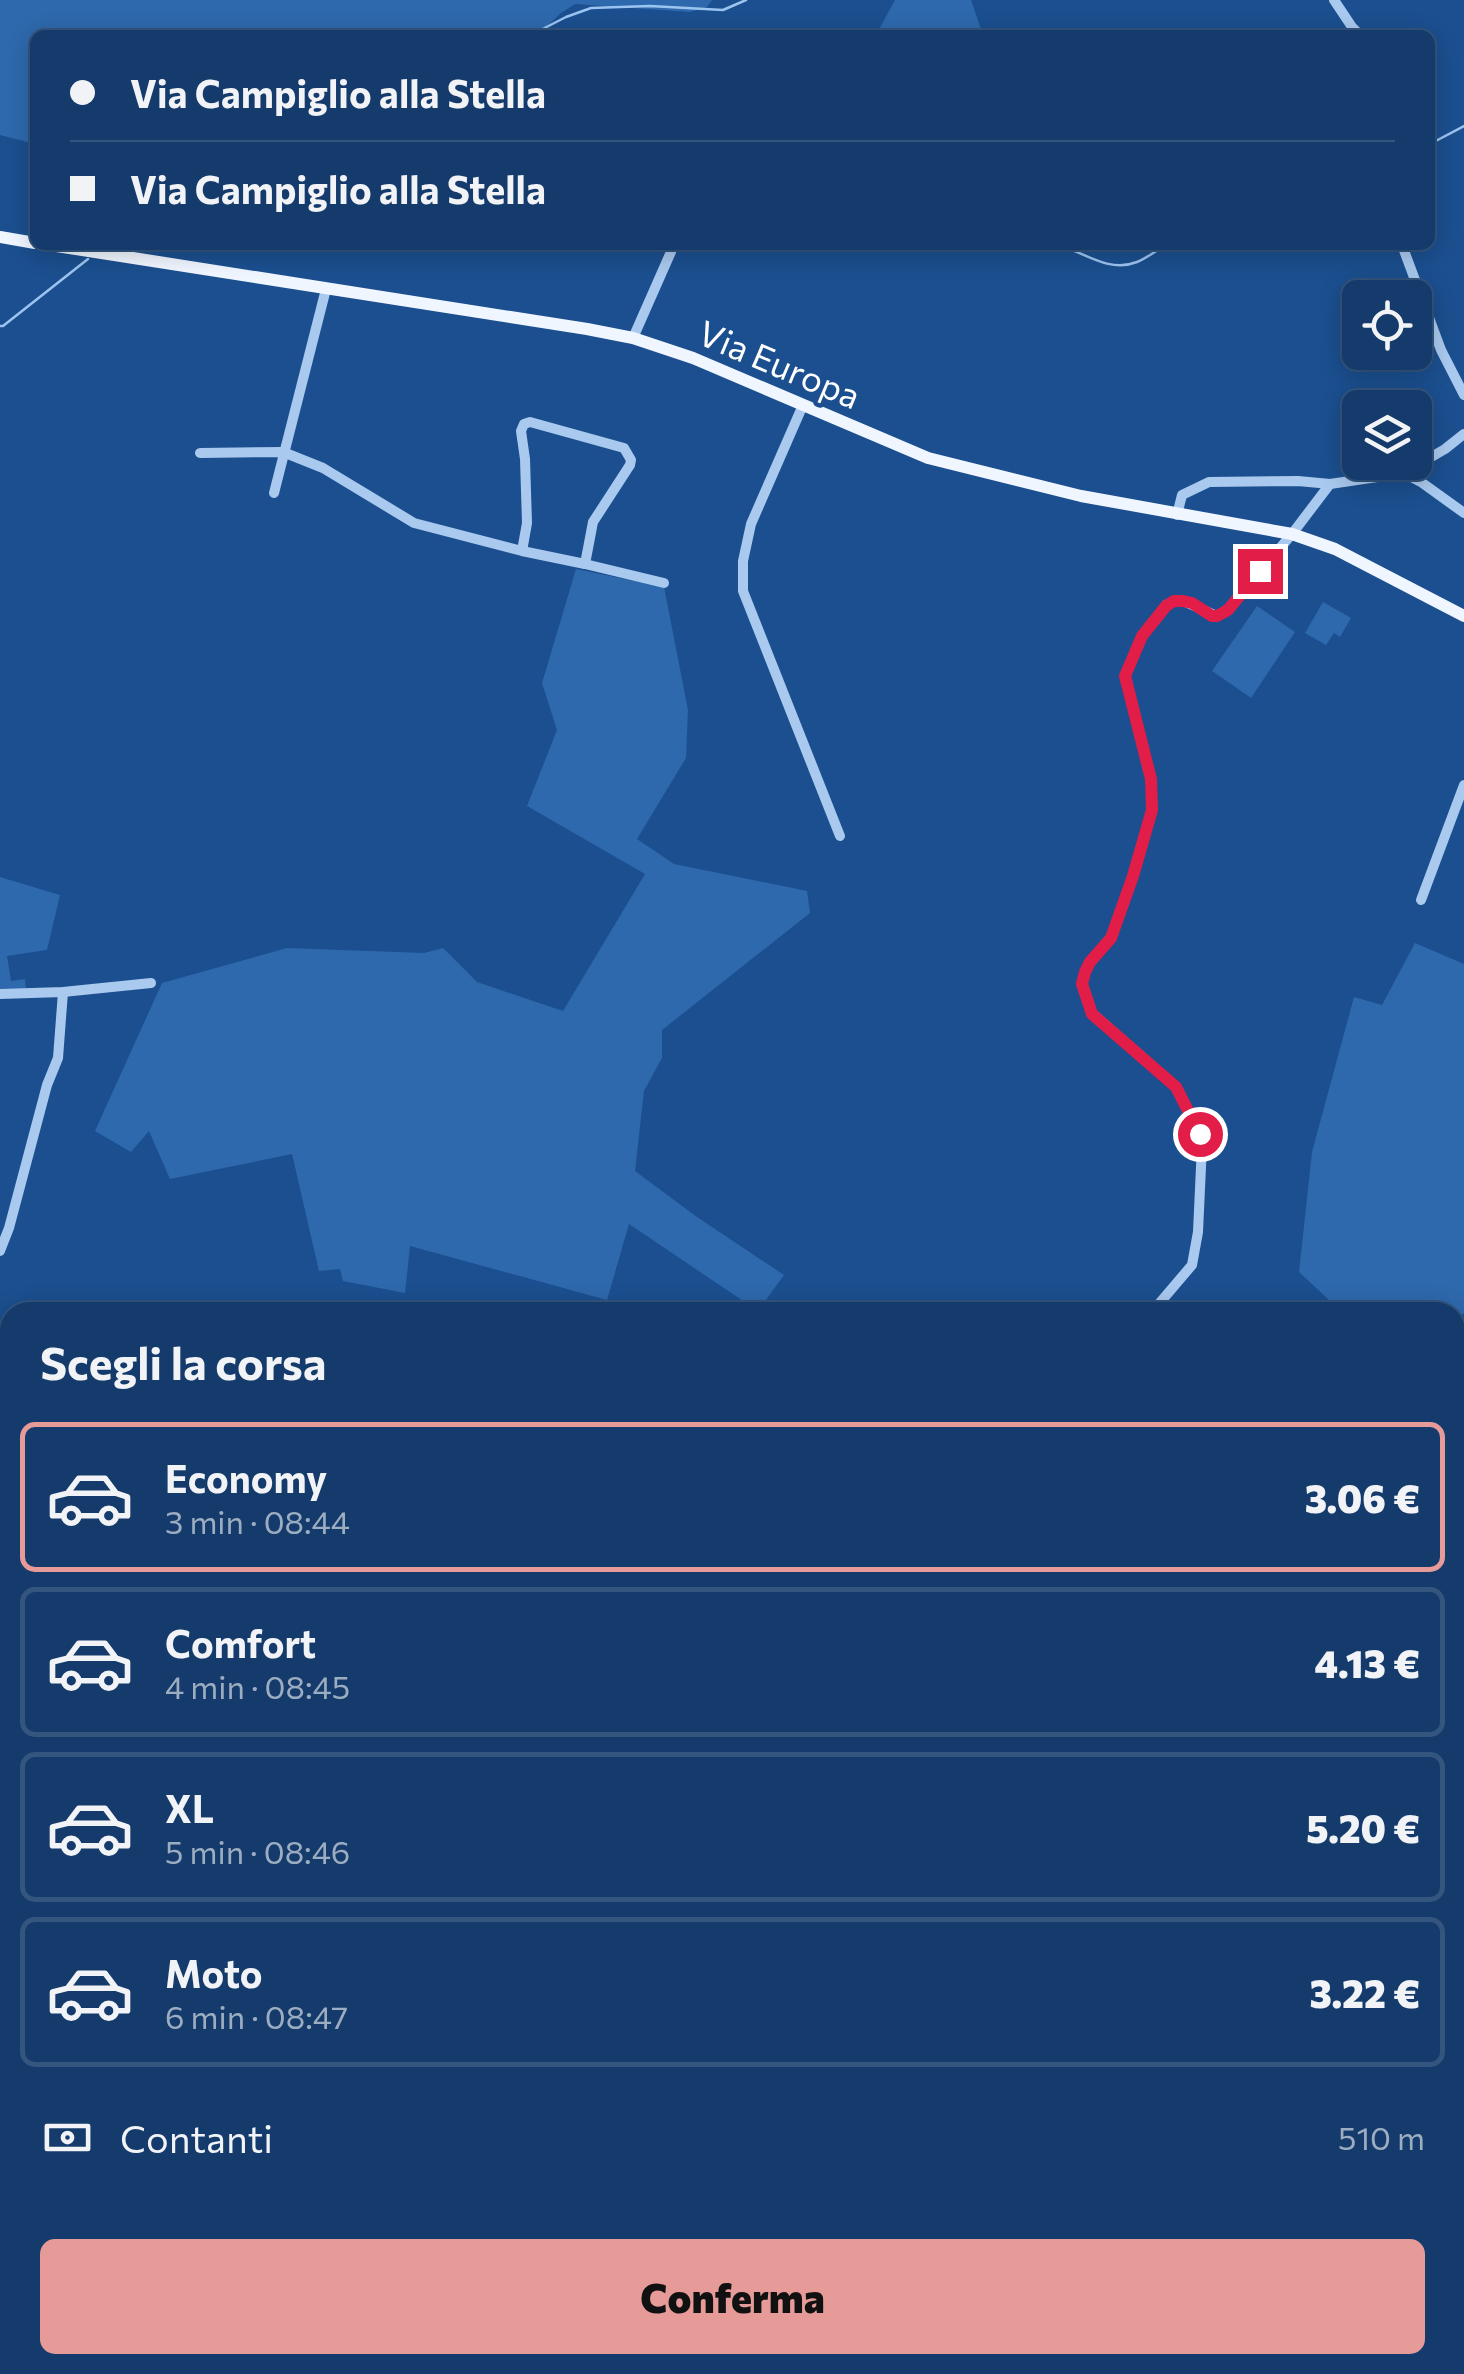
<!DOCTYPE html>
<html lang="it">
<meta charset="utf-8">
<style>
:root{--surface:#143b6b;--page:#1d4271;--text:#f1f3f6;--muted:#9dadc1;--line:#33557e;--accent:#e69b98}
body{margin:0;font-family:Commissioner,sans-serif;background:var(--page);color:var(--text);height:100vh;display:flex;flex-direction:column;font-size:38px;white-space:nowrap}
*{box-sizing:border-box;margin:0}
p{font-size:32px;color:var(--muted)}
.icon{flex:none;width:55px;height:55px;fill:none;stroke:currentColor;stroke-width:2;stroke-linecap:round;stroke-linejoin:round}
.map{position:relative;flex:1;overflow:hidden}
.details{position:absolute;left:0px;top:1302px;width:1465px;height:1072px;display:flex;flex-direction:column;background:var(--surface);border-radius:30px 30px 0 0;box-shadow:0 5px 25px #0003,0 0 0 2px var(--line)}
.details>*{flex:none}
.top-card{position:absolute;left:30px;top:30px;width:1405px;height:220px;border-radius:15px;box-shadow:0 5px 25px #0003,0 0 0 2px var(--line);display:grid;align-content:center;height:220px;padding:0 40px;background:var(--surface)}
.buttons{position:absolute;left:1342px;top:280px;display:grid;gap:20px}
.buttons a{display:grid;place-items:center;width:90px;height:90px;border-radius:15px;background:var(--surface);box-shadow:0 5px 25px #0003,0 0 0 2px var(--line);font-size:50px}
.end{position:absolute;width:45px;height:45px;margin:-22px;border:12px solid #e11d48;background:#fff;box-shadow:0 0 0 5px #fff}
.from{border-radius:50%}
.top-card b{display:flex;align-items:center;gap:35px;height:95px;font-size:38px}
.top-card b+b{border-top:2px solid var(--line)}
.top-card i{width:25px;height:25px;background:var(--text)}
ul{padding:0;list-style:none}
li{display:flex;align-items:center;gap:30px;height:150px;margin:0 20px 15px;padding:0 20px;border:5px solid var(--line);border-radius:15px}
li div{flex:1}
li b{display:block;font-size:38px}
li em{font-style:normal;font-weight:800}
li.active{border-color:var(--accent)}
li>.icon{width:90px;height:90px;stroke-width:1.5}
h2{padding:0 40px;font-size:45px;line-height:120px}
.pay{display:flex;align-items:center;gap:25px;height:110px;padding:0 40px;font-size:38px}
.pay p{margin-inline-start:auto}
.button{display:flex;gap:20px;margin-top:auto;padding:20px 40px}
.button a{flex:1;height:115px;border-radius:15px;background:var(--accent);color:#111;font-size:40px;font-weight:800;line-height:115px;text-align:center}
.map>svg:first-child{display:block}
.green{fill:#2e69ad}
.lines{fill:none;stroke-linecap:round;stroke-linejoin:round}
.stream{stroke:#9cc4f0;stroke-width:2.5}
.runway{stroke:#8da7c7;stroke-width:65}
.minor{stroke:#a9c9ee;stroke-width:10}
.major{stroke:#f0f6ff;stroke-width:12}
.route{stroke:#e11d48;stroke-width:12}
.labels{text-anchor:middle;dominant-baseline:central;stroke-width:9;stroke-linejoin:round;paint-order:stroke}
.street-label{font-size:35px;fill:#fff;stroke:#1b4f8f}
</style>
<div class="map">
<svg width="1464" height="2374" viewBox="0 0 1464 2374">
<rect width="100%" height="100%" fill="#1b4f8f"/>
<!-- green -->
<g class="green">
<path d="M 0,0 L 712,0 L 707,7 L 690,12 L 575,4 L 561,13 L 538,35 L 35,35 L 35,144 L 0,135 Z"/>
<path d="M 895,0 L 971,0 L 983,35 L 876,35 Z"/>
<path d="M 576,569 L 664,587 L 688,710 L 686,758 L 637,839 L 674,864 L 807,891 L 810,913 L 662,1030 L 662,1058 L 644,1091 L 635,1171 L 697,1217 L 784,1275 L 758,1311 L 629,1224 L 607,1300 L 410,1246 L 405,1293 L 343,1281 L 340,1269 L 319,1271 L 292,1154 L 170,1179 L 149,1131 L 131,1152 L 95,1131 L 162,983 L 287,948 L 424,953 L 443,948 L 477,982 L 563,1011 L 645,874 L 527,806 L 557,730 L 542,683 Z"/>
<path d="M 1323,602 L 1351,618 L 1340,637 L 1334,633 L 1326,645 L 1305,633 Z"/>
<path d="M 1257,606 L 1295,632 L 1251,698 L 1212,671 Z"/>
<path d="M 0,877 L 60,895 L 47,950 L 7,956 L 11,981 L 25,979 L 26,990 L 0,991 Z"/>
<path d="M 1415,943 L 1464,964 L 1464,1313 L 1455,1323 L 1455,1312 L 1342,1312 L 1299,1272 L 1312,1152 L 1354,997 L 1382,1005 Z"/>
</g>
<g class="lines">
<!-- stream -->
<g class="stream">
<path d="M 531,35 L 566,17 L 591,8 L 650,6 L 723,10 L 746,0"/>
<path d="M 1430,144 L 1464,126"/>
<path d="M 1059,245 C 1085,253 1109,273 1137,262 C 1147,258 1157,250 1166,245"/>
<path d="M 0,326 L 3,326 L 88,259"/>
<path d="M 0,1649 L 10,1653"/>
<path d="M 1305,2365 L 1308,2374"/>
<path d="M 1342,2365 L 1362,2374"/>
</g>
<!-- runway -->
<path class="runway" d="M 1455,2188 L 1464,2191"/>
<!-- minor -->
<g class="minor">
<path d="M 1334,0 L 1352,27 L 1360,35"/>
<path d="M 1384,35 L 1402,35"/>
<path d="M 1402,245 L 1441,350 L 1464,395"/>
<path d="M 633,338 L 674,245"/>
<path d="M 803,405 L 751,524 L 743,561 L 743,591 L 840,836"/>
<path d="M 200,453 L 283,452 L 323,468 L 414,523 L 522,551 L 527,523 L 525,459 L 521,431 L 524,424 L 530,422 L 624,448 L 631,460 L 630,465 L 593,522 L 585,564 L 522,551"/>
<path d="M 1404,473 L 1421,482 L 1464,513"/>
<path d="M 274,493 L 326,289"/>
<path d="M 1177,515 L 1182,495 L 1209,482 L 1298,481 L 1330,484 L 1404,473 L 1445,449 L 1464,434"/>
<path d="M 585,564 L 664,583"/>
<path d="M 1421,900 L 1464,785"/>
<path d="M 0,994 L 63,992 L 151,983"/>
<path d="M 0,1251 L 9,1228 L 47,1085 L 58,1058 L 63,992"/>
<path d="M 1152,1312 L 1192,1265 L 1198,1232 L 1202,1145 L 1200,1134 L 1176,1087 L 1092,1013 L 1082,984 L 1085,972 L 1091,961 L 1111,938 L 1133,876 L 1152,809 L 1151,779 L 1125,676 L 1142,636 L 1166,605 L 1174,601 L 1183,601 L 1217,616 L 1228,609 L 1292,534 L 1330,484"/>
<path d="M 0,1328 L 10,1330"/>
<path d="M 1455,1774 L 1464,1766"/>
<path d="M 0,2152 L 10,2157"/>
<path d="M 250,2365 L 254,2374"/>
<path d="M 1290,2365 L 1294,2374"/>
<path d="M 432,2374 L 438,2365"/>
</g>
<!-- major -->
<g class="major">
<path d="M 0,237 L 35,243"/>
<path d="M 50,245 L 587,329 L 633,338 L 693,358 L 928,458 L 1081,496 L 1292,534 L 1335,549 L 1464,616"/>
</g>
</g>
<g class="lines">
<!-- route -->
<path class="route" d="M 1200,1134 L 1176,1087 L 1092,1014 L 1082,984 L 1085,972 L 1090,962 L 1111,938 L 1133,876 L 1152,810 L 1151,779 L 1125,676 L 1142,636 L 1166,606 L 1174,601 L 1183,601 L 1192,603 L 1212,616 L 1217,616 L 1228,610 L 1260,571"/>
</g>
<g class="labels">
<!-- street labels -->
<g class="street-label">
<text transform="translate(780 363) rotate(23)">Via Europa</text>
</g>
</g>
</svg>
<div class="buttons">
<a><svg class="icon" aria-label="locate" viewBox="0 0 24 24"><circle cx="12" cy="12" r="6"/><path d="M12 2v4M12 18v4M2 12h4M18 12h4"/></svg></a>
<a><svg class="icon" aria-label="layers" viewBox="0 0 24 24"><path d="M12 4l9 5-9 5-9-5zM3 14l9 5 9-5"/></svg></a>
</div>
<i class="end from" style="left:1200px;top:1134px"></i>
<i class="end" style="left:1260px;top:571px"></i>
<div class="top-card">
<b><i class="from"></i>Via Campiglio alla Stella</b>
<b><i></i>Via Campiglio alla Stella</b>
</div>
<section class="details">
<h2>Scegli la corsa</h2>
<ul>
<li class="active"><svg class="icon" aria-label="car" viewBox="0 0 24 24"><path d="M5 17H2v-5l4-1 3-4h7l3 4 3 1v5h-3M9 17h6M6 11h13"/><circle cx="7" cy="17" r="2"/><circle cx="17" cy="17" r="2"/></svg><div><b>Economy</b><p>3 min · 08:44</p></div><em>3.06 €</em></li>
<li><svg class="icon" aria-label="car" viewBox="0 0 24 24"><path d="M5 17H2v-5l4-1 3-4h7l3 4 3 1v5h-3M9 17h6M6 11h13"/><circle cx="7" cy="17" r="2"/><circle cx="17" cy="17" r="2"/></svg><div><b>Comfort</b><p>4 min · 08:45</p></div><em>4.13 €</em></li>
<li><svg class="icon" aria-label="car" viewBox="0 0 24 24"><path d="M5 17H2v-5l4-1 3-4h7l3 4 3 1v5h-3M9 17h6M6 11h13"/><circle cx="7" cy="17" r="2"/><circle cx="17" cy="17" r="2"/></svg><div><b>XL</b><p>5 min · 08:46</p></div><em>5.20 €</em></li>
<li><svg class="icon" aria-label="car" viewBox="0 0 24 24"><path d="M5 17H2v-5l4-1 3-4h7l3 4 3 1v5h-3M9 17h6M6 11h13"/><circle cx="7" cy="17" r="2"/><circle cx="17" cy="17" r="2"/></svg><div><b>Moto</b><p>6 min · 08:47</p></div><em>3.22 €</em></li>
</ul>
<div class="pay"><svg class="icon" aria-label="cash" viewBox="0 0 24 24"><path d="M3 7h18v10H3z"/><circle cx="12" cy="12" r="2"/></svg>Contanti<p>510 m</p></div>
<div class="button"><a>Conferma</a></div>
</section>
</div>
